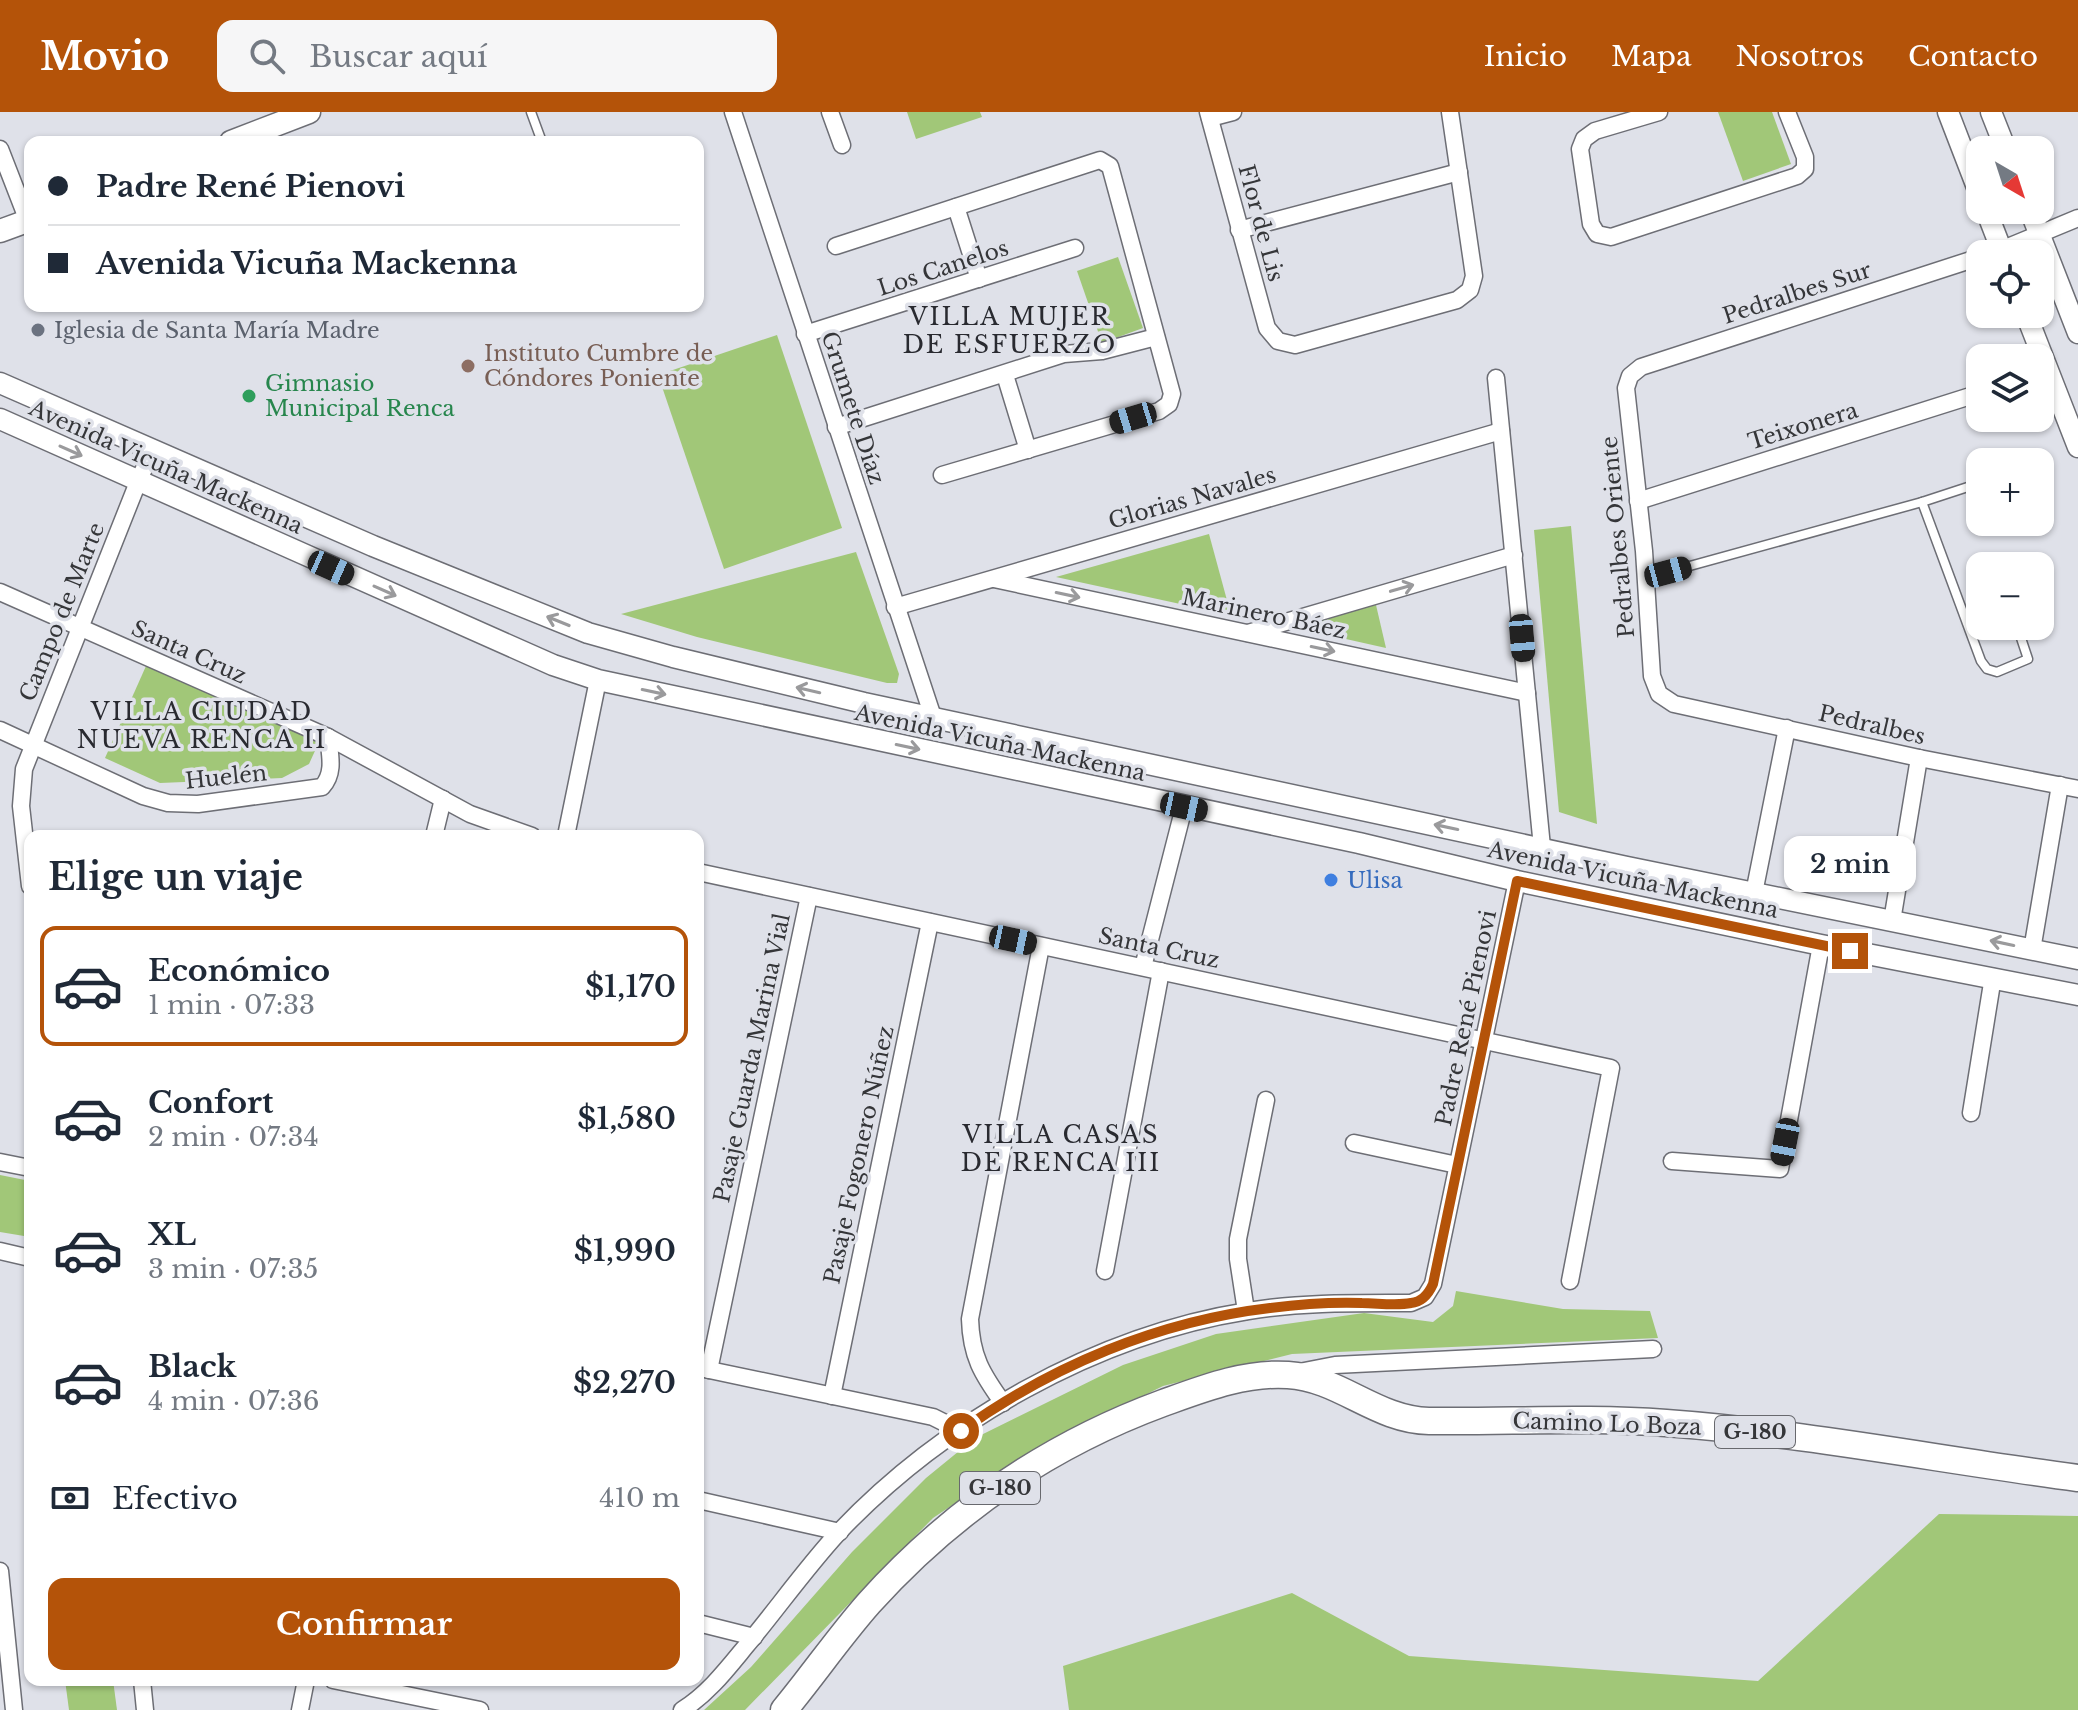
<!DOCTYPE html>
<html lang="es">
<meta charset="utf-8">
<style>
:root{--surface:#fff;--page:#f6f6f7;--text:#1f2937;--muted:#747a83;--line:#e0e1e3;--accent:#b45309}
body{margin:0;font-family:"Libre Baskerville",serif;background:var(--page);color:var(--text);height:100vh;display:flex;flex-direction:column;font-size:30px;white-space:nowrap}
*{box-sizing:border-box;margin:0}
p{font-size:26px;color:var(--muted)}
.icon{flex:none;width:44px;height:44px;fill:none;stroke:currentColor;stroke-width:2;stroke-linecap:round;stroke-linejoin:round}
.map{position:relative;flex:1;overflow:hidden}
.sheet{position:absolute;left:24px;top:718px;width:680px;height:856px;display:flex;flex-direction:column;background:var(--surface);border-radius:16px;box-shadow:0 2px 6px #0004}
.sheet>*{flex:none}
.banner{position:absolute;left:24px;top:24px;width:680px;height:176px;border-radius:16px;box-shadow:0 2px 6px #0004;display:grid;align-content:center;height:176px;padding:0 24px;background:var(--surface)}
.needle{width:52px;rotate:141deg}
.fabs{position:absolute;left:1966px;top:24px;display:grid;gap:16px}
.fabs a{display:grid;place-items:center;width:88px;height:88px;border-radius:16px;background:var(--surface);box-shadow:0 2px 6px #0004;font-size:40px}
.end{position:absolute;width:36px;height:36px;margin:-18px;border:10px solid #b45309;background:#fff;box-shadow:0 0 0 4px #fff}
.from{border-radius:50%}
.bubble{position:absolute;height:56px;border-radius:16px;background:var(--surface);box-shadow:0 2px 6px #0004;font-size:26px;font-weight:600;line-height:56px;text-align:center}
.car{position:absolute;width:24px;height:48px;margin:-24px -12px;border-radius:10px;box-shadow:0 0 6px 2px #0007;background:linear-gradient(#222 24%,#8ab4d8 0 40%,#222 0 76%,#8ab4d8 0 86%,#222 0)}
.banner b{display:flex;align-items:center;gap:28px;height:76px;font-size:30px}
.banner b+b{border-top:2px solid var(--line)}
.banner i{width:20px;height:20px;background:var(--text)}
ul{padding:0;list-style:none}
li{display:flex;align-items:center;gap:24px;height:120px;margin:0 16px 12px;padding:0 8px;border:4px solid transparent;border-radius:16px}
li div{flex:1}
li b{display:block;font-size:30px}
li em{font-style:normal;font-weight:600}
li.active{border-color:var(--accent)}
li>.icon{width:72px;height:72px;stroke-width:1.5}
h2{padding:0 24px;font-size:36px;line-height:96px}
.pay{display:flex;align-items:center;gap:20px;height:88px;padding:0 24px;font-size:30px}
.pay p{margin-inline-start:auto}
.cta{display:flex;gap:16px;margin-top:auto;padding:16px 24px}
.cta a{flex:1;height:92px;border-radius:16px;background:var(--accent);color:#fff;font-size:32px;font-weight:600;line-height:92px;text-align:center}
header{display:flex;align-items:center;gap:48px;box-sizing:border-box;height:112px;padding:0 40px;background:var(--accent);color:#fff}
header strong{font-size:38px}
nav{display:flex;gap:44px;margin-inline-start:auto;font-size:28px}
.search{width:560px;height:72px;background:var(--page);display:flex;align-items:center;gap:20px;box-sizing:border-box;padding:0 28px;border-radius:16px;color:var(--muted);font-size:30px}
.map>svg:first-child{display:block}
.green{fill:#a1c778}
.lines{fill:none;stroke-linecap:round;stroke-linejoin:round}
.service-casing{stroke:#6d6e75;stroke-width:11}
.minor-casing{stroke:#6d6e75;stroke-width:19}
.tertiary-casing{stroke:#6d6e75;stroke-width:23}
.secondary-casing{stroke:#6d6e75;stroke-width:25}
.primary-casing{stroke:#6d6e75;stroke-width:29}
.service{stroke:#fff;stroke-width:8}
.minor{stroke:#fff;stroke-width:16}
.tertiary{stroke:#fff;stroke-width:20}
.secondary{stroke:#fff;stroke-width:22}
.primary{stroke:#fff;stroke-width:26}
.oneway{stroke:#9a9a9c}
.route{stroke:#b45309;stroke-width:10}
.worship-dot{fill:#6b7280;stroke:#dfe1e9;stroke-width:3}
.education-dot{fill:#8d6e63;stroke:#dfe1e9;stroke-width:3}
.leisure-dot{fill:#2e9e5b;stroke:#dfe1e9;stroke-width:3}
.shop-dot{fill:#3f7fe0;stroke:#dfe1e9;stroke-width:3}
.labels{text-anchor:middle;dominant-baseline:central;stroke-width:7;stroke-linejoin:round;paint-order:stroke}
.shield{fill:#dfe1e9;stroke:#68696e;stroke-width:2}
.shield-label{font-size:20px;font-weight:bold;fill:#353639}
.street-label{font-size:22px;fill:#353639;stroke:#dfe1e9}
.worship-label{font-size:22px;fill:#5b616d;stroke:#dfe1e9;text-anchor:start}
.education-label{font-size:22px;fill:#785e54;stroke:#dfe1e9;text-anchor:start}
.leisure-label{font-size:22px;fill:#27864d;stroke:#dfe1e9;text-anchor:start}
.shop-label{font-size:22px;fill:#366cbe;stroke:#dfe1e9;text-anchor:start}
.neighbourhood-label{font-size:24px;letter-spacing:2px;fill:#292a30;stroke:#dfe1e9}
</style>
<header>
<strong>Movio</strong>
<div class="search"><svg class="icon" aria-label="search" viewBox="0 0 24 24"><circle cx="10" cy="10" r="6"/><path d="M15 15l6 6"/></svg>Buscar aquí</div>
<nav><a>Inicio</a><a>Mapa</a><a>Nosotros</a><a>Contacto</a></nav>
</header>
<div class="map">
<svg width="2078" height="1598" viewBox="0 0 2078 1598">
<rect width="100%" height="100%" fill="#dfe1e9"/>
<!-- green -->
<g class="green">
<path d="M 907,0 L 980,0 L 982,5 L 916,27 Z"/>
<path d="M 1718,0 L 1772,0 L 1791,52 L 1743,69 Z"/>
<path d="M 1118,145 L 1143,216 L 1102,231 L 1077,159 Z"/>
<path d="M 777,223 L 842,416 L 724,457 L 658,263 Z"/>
<path d="M 1571,414 L 1597,712 L 1559,700 L 1534,418 Z"/>
<path d="M 1209,422 L 1231,503 L 1056,465 Z"/>
<path d="M 856,440 L 899,562 L 897,571 L 887,571 L 697,525 L 621,502 Z"/>
<path d="M 1376,493 L 1386,536 L 1288,514 Z"/>
<path d="M 146,554 L 319,630 L 309,652 L 282,666 L 160,671 L 105,646 Z"/>
<path d="M 0,1063 L 30,1069 L 30,1125 L 0,1120 Z"/>
<path d="M 1456,1179 L 1563,1197 L 1650,1199 L 1658,1226 L 1292,1242 L 1163,1274 L 1035,1338 L 933,1406 L 745,1598 L 704,1598 L 751,1555 L 852,1440 L 926,1366 L 975,1326 L 1123,1253 L 1216,1222 L 1364,1201 L 1433,1210 L 1453,1194 Z"/>
<path d="M 1939,1402 L 2078,1404 L 2078,1598 L 1069,1598 L 1063,1554 L 1292,1481 L 1409,1544 L 1758,1569 Z"/>
<path d="M 65,1568 L 113,1568 L 117,1598 L 69,1598 Z"/>
</g>
<g class="lines">
<defs>
<g id="service">
<path d="M 531,0 L 542,30"/>
<path d="M 1922,390 L 1981,549 L 1987,557 L 1997,560 L 2028,547 L 2019,520"/>
<path d="M 1646,463 L 1668,460 L 1922,390 L 1980,371"/>
</g>
<g id="minor">
<path d="M 733,0 L 933,605"/>
<path d="M 830,0 L 842,33"/>
<path d="M 1208,0 L 1267,216 L 1278,229 L 1295,233 L 1457,188 L 1470,178 L 1474,164 L 1450,0"/>
<path d="M 1659,0 L 1595,19 L 1584,27 L 1580,37 L 1591,112 L 1597,122 L 1611,125 L 1797,64 L 1805,57 L 1805,45 L 1787,0"/>
<path d="M 1210,6 L 1233,0"/>
<path d="M 0,37 L 28,109"/>
<path d="M 956,95 L 979,167"/>
<path d="M 1239,118 L 1459,60"/>
<path d="M 836,134 L 1100,48 L 1110,54 L 1172,282 L 1169,292 L 1159,299 L 942,363"/>
<path d="M 1991,142 L 2078,106"/>
<path d="M 1980,145 L 1641,255 L 1630,264 L 1626,276 L 1644,439 L 1652,564 L 1659,582 L 1674,592 L 1919,646 L 2078,677"/>
<path d="M 805,222 L 1075,136"/>
<path d="M 1005,263 L 1028,338"/>
<path d="M 1496,266 L 1542,735"/>
<path d="M 836,315 L 1064,242 L 1102,239 L 1156,225"/>
<path d="M 1638,389 L 1980,281"/>
<path d="M 994,467 L 1527,581"/>
<path d="M 0,480 L 328,625 L 470,702 L 532,724"/>
<path d="M 895,495 L 1501,319"/>
<path d="M 1248,521 L 1514,443"/>
<path d="M 0,618 L 143,684 L 168,691 L 198,692 L 322,675 C 335,661 330,643 328,625"/>
<path d="M 434,724 L 443,687"/>
<path d="M 566,724 L 598,568"/>
<path d="M 698,760 L 1611,956 L 1570,1169"/>
<path d="M 30,774 L 21,694 L 24,657 L 138,370 L 152,339"/>
<path d="M 1754,781 L 1787,616"/>
<path d="M 1892,809 L 1919,646"/>
<path d="M 2032,838 L 2060,673"/>
<path d="M 1143,855 L 1184,695"/>
<path d="M 1971,1001 L 1993,865"/>
<path d="M 1354,1031 L 1457,1053"/>
<path d="M 1672,1049 L 1780,1057 L 1821,833"/>
<path d="M 0,1050 L 30,1056"/>
<path d="M 0,1139 L 30,1146"/>
<path d="M 1105,1159 L 1161,859"/>
<path d="M 1246,1199 L 1238,1147 L 1238,1127 L 1266,988"/>
<path d="M 700,1256 L 933,1305 L 961,1319"/>
<path d="M 709,1258 L 809,784"/>
<path d="M 1299,1260 L 1335,1253 L 1653,1237"/>
<path d="M 832,1284 L 930,810"/>
<path d="M 1003,1291 C 982,1262 971,1244 970,1207 L 1041,834"/>
<path d="M 698,1388 L 840,1420"/>
<path d="M 0,1459 L 14,1598"/>
<path d="M 698,1511 L 754,1525"/>
<path d="M 142,1568 L 145,1598"/>
<path d="M 333,1568 L 480,1598"/>
<path d="M 300,1598 L 306,1568"/>
<path d="M 682,1598 C 708,1582 727,1557 746,1534 C 777,1497 805,1457 838,1421 C 943,1310 1096,1223 1248,1199 C 1302,1190 1356,1191 1411,1191 L 1425,1185 L 1433,1172 L 1517,769"/>
</g>
<g id="tertiary">
<path d="M 1948,0 L 1980,83"/>
<path d="M 1991,0 L 2006,38"/>
<path d="M 1986,98 L 2003,142"/>
<path d="M 2030,98 L 2078,221"/>
<path d="M 2026,202 L 2078,335"/>
<path d="M 0,271 L 373,434 L 588,521 L 673,545 L 864,591 L 1627,755 L 2078,847"/>
<path d="M 0,307 L 553,553 L 598,568 L 1359,731 L 1517,769 L 1821,833 L 2078,883"/>
</g>
<g id="secondary">
<path d="M 231,30 L 309,0"/>
<path d="M 0,119 L 30,108"/>
</g>
<path id="primary" d="M 784,1598 C 813,1563 839,1525 869,1491 C 950,1401 1049,1333 1163,1291 C 1202,1277 1245,1260 1288,1263 C 1340,1266 1376,1308 1429,1309 C 1508,1310 1587,1305 1666,1311 C 1804,1321 1941,1348 2078,1366"/>
</defs>
<!-- service casing -->
<use href="#service" class="service-casing"/>
<!-- minor casing -->
<use href="#minor" class="minor-casing"/>
<!-- tertiary casing -->
<use href="#tertiary" class="tertiary-casing"/>
<!-- secondary casing -->
<use href="#secondary" class="secondary-casing"/>
<!-- primary casing -->
<use href="#primary" class="primary-casing"/>
<!-- service -->
<use href="#service" class="service"/>
<!-- minor -->
<use href="#minor" class="minor"/>
<!-- tertiary -->
<use href="#tertiary" class="tertiary"/>
<!-- secondary -->
<use href="#secondary" class="secondary"/>
<!-- primary -->
<use href="#primary" class="primary"/>
</g>
<!-- one-way arrows -->
<defs><path id="oneway-shaft" d="M-6 0H5M1.5-3L5.5 0L1.5 3" fill="none" stroke-width="1.6" stroke-linecap="round" stroke-linejoin="round" transform="scale(2)"/></defs>
<g class="oneway">
<use href="#oneway-shaft" transform="translate(71 339) rotate(24)"/>
<use href="#oneway-shaft" transform="translate(1402 476) rotate(-16)"/>
<use href="#oneway-shaft" transform="translate(385 479) rotate(24)"/>
<use href="#oneway-shaft" transform="translate(1068 483) rotate(12)"/>
<use href="#oneway-shaft" transform="translate(558 509) rotate(-158)"/>
<use href="#oneway-shaft" transform="translate(1323 537) rotate(12)"/>
<use href="#oneway-shaft" transform="translate(808 578) rotate(-167)"/>
<use href="#oneway-shaft" transform="translate(654 580) rotate(12)"/>
<use href="#oneway-shaft" transform="translate(908 635) rotate(12)"/>
<use href="#oneway-shaft" transform="translate(1446 715) rotate(-168)"/>
<use href="#oneway-shaft" transform="translate(2002 831) rotate(-168)"/>
</g>
<g class="lines">
<!-- route -->
<path class="route" d="M 961,1319 C 1051,1254 1159,1209 1270,1196 C 1301,1192 1331,1190 1362,1191 C 1377,1191 1396,1194 1411,1191 C 1422,1190 1429,1181 1433,1172 L 1517,769 L 1850,839"/>
</g>
<!-- markers -->
<circle class="worship-dot" cx="38" cy="218" r="8"/>
<circle class="education-dot" cx="468" cy="254" r="8"/>
<circle class="leisure-dot" cx="249" cy="284" r="8"/>
<circle class="shop-dot" cx="1331" cy="768" r="8"/>
<g class="labels">
<!-- shield labels -->
<g class="shield">
<rect x="1715" y="1304" width="80" height="32" rx="6"/>
<rect x="960" y="1360" width="80" height="32" rx="6"/>
</g>
<g class="shield-label">
<text x="1755" y="1320">G-180</text>
<text x="1000" y="1376">G-180</text>
</g>
<!-- street labels -->
<g class="street-label">
<text transform="translate(1261 111) rotate(75)">Flor de Lis</text>
<text transform="translate(943 156) rotate(-18)">Los Canelos</text>
<text transform="translate(1797 181) rotate(-18)">Pedralbes Sur</text>
<text transform="translate(853 296) rotate(72)">Grumete Díaz</text>
<text transform="translate(1803 314) rotate(-17)">Teixonera</text>
<text transform="translate(166 355) rotate(24)">Avenida Vicuña Mackenna</text>
<text transform="translate(1192 386) rotate(-16)">Glorias Navales</text>
<text transform="translate(1618 425) rotate(-95)">Pedralbes Oriente</text>
<text transform="translate(62 500) rotate(-68)">Campo de Marte</text>
<text transform="translate(1264 502) rotate(12)">Marinero Báez</text>
<text transform="translate(189 540) rotate(24)">Santa Cruz</text>
<text transform="translate(1872 613) rotate(13)">Pedralbes</text>
<text transform="translate(1000 631) rotate(12)">Avenida Vicuña Mackenna</text>
<text transform="translate(226 665) rotate(-6)">Huelén</text>
<text transform="translate(1633 768) rotate(12)">Avenida Vicuña Mackenna</text>
<text transform="translate(1159 836) rotate(12)">Santa Cruz</text>
<text transform="translate(1466 906) rotate(-78)">Padre René Pienovi</text>
<text transform="translate(752 946) rotate(-78)">Pasaje Guarda Marina Vial</text>
<text transform="translate(859 1043) rotate(-78)">Pasaje Fogonero Núñez</text>
<text transform="translate(1607 1312) rotate(2)">Camino Lo Boza</text>
</g>
<!-- worship labels -->
<g class="worship-label">
<text x="54" y="218">Iglesia de Santa María Madre</text>
</g>
<!-- education labels -->
<g class="education-label">
<text x="484" y="241">Instituto Cumbre de<tspan x="484" dy="25">Cóndores Poniente</tspan></text>
</g>
<!-- leisure labels -->
<g class="leisure-label">
<text x="265" y="271">Gimnasio<tspan x="265" dy="25">Municipal Renca</tspan></text>
</g>
<!-- shop labels -->
<g class="shop-label">
<text x="1347" y="768">Ulisa</text>
</g>
<!-- neighbourhood labels -->
<g class="neighbourhood-label">
<text x="1010" y="204">VILLA MUJER<tspan x="1010" dy="28">DE ESFUERZO</tspan></text>
<text x="202" y="599">VILLA CIUDAD<tspan x="202" dy="28">NUEVA RENCA II</tspan></text>
<text x="1061" y="1022">VILLA CASAS<tspan x="1061" dy="28">DE RENCA III</tspan></text>
</g>
</g>
</svg>
<div class="fabs">
<a><svg class="needle" viewBox="-14 -14 28 28"><path d="M0-13l5 13h-10z" fill="#e53935"/><path d="M0 13l5-13h-10z" fill="#747a83"/></svg></a>
<a><svg class="icon" aria-label="locate" viewBox="0 0 24 24"><circle cx="12" cy="12" r="6"/><path d="M12 2v4M12 18v4M2 12h4M18 12h4"/></svg></a>
<a><svg class="icon" aria-label="layers" viewBox="0 0 24 24"><path d="M12 4l9 5-9 5-9-5zM3 14l9 5 9-5"/></svg></a>
<a>+</a>
<a>−</a>
</div>
<i class="end from" style="left:961px;top:1319px"></i>
<i class="end" style="left:1850px;top:839px"></i>
<div class="bubble" style="left:1784px;top:724px;width:132px">2 min</div>
<i class="car" style="left:1133px;top:306px;rotate:253deg"></i>
<i class="car" style="left:331px;top:456px;rotate:114deg"></i>
<i class="car" style="left:1668px;top:460px;rotate:75deg"></i>
<i class="car" style="left:1522px;top:526px;rotate:175deg"></i>
<i class="car" style="left:1184px;top:695px;rotate:102deg"></i>
<i class="car" style="left:1013px;top:828px;rotate:102deg"></i>
<i class="car" style="left:1785px;top:1030px;rotate:191deg"></i>
<div class="banner">
<b><i class="from"></i>Padre René Pienovi</b>
<b><i></i>Avenida Vicuña Mackenna</b>
</div>
<section class="sheet">
<h2>Elige un viaje</h2>
<ul>
<li class="active"><svg class="icon" aria-label="car" viewBox="0 0 24 24"><path d="M5 17H2v-5l4-1 3-4h7l3 4 3 1v5h-3M9 17h6M6 11h13"/><circle cx="7" cy="17" r="2"/><circle cx="17" cy="17" r="2"/></svg><div><b>Económico</b><p>1 min · 07:33</p></div><em>$1,170</em></li>
<li><svg class="icon" aria-label="car" viewBox="0 0 24 24"><path d="M5 17H2v-5l4-1 3-4h7l3 4 3 1v5h-3M9 17h6M6 11h13"/><circle cx="7" cy="17" r="2"/><circle cx="17" cy="17" r="2"/></svg><div><b>Confort</b><p>2 min · 07:34</p></div><em>$1,580</em></li>
<li><svg class="icon" aria-label="car" viewBox="0 0 24 24"><path d="M5 17H2v-5l4-1 3-4h7l3 4 3 1v5h-3M9 17h6M6 11h13"/><circle cx="7" cy="17" r="2"/><circle cx="17" cy="17" r="2"/></svg><div><b>XL</b><p>3 min · 07:35</p></div><em>$1,990</em></li>
<li><svg class="icon" aria-label="car" viewBox="0 0 24 24"><path d="M5 17H2v-5l4-1 3-4h7l3 4 3 1v5h-3M9 17h6M6 11h13"/><circle cx="7" cy="17" r="2"/><circle cx="17" cy="17" r="2"/></svg><div><b>Black</b><p>4 min · 07:36</p></div><em>$2,270</em></li>
</ul>
<div class="pay"><svg class="icon" aria-label="cash" viewBox="0 0 24 24"><path d="M3 7h18v10H3z"/><circle cx="12" cy="12" r="2"/></svg>Efectivo<p>410 m</p></div>
<div class="cta"><a>Confirmar</a></div>
</section>
</div>
